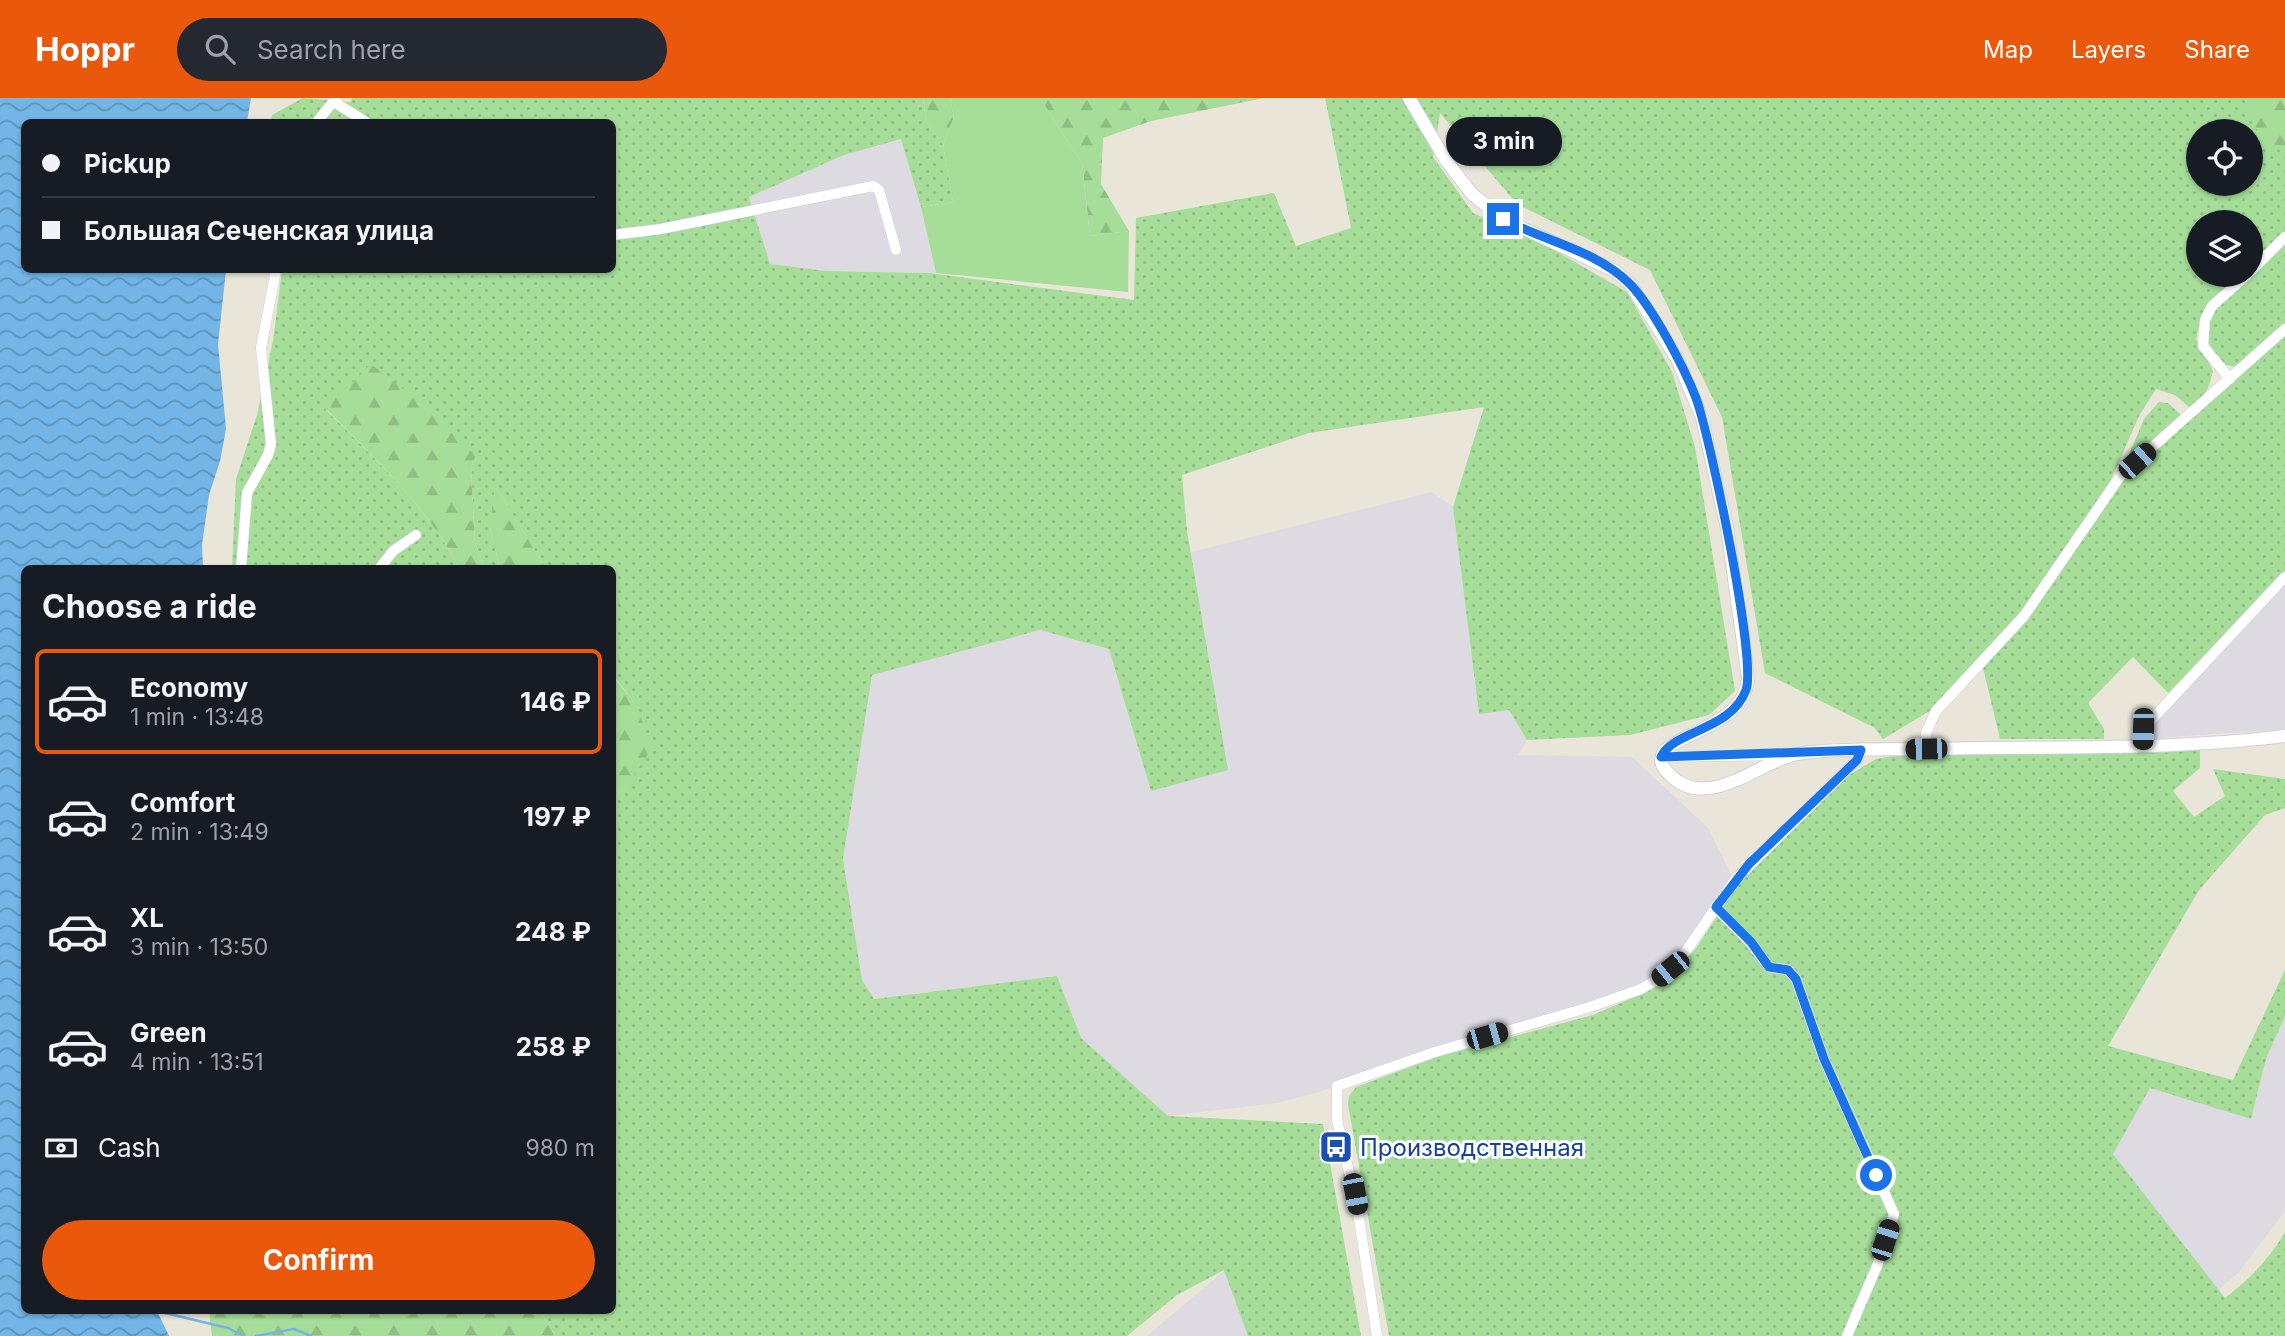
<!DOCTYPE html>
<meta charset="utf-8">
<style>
:root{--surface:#171b24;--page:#242831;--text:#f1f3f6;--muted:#9ea1a6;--line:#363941;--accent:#ea580c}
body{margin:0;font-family:Inter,sans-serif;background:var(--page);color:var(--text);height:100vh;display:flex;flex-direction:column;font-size:26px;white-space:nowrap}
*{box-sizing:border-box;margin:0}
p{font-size:23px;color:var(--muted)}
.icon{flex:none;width:38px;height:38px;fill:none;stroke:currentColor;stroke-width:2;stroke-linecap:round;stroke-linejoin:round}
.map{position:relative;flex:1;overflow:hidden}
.sheet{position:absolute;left:21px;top:467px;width:595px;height:749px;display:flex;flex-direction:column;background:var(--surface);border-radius:10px;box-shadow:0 2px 5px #0004}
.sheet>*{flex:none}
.top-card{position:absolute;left:21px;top:21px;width:595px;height:154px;border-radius:10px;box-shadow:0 2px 5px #0004;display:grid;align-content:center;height:154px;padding:0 21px;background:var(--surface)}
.fabs{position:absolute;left:2186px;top:21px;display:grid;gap:14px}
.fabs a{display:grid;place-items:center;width:77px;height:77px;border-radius:50%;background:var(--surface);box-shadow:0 2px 5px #0004;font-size:35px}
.end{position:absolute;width:32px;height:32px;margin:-16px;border:9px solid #1a73e8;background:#fff;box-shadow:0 0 0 4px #fff}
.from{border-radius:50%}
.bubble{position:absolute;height:49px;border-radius:24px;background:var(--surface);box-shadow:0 2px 5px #0004;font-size:23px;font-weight:700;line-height:49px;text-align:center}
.car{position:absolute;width:21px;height:42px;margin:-21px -10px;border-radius:9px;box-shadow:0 0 5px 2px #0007;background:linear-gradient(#222 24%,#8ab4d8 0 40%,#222 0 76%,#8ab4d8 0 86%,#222 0)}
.top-card b{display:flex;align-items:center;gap:24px;height:66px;font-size:26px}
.top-card b+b{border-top:2px solid var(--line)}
.top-card i{width:18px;height:18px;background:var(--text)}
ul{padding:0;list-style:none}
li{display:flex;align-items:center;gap:21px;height:105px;margin:0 14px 10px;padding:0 7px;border:4px solid transparent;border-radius:10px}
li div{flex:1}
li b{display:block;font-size:26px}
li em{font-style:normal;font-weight:700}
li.current{border-color:var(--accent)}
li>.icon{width:63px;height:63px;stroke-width:1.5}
h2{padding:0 21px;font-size:32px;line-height:84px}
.pay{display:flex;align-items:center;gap:18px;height:77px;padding:0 21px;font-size:26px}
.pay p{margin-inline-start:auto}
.action{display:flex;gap:14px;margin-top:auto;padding:14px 21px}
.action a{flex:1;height:80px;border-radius:42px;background:var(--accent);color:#fff;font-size:28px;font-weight:700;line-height:80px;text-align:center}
header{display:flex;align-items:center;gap:42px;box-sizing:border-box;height:98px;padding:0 35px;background:var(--accent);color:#fff}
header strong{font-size:33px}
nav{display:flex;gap:38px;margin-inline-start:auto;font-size:24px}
.search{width:490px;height:63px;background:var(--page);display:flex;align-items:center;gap:18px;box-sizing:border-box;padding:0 24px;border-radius:38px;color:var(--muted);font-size:26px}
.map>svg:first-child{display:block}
.industrial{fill:#dddae2}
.grass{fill:url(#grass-dots);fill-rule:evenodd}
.forest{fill:url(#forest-firs)}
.park{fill:#a5dd99}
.water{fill:url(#water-waves)}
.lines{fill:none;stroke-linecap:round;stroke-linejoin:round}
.stream{stroke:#72b5e6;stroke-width:2.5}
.minor-casing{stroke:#cfd0e0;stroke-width:11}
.tertiary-casing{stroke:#cfd0e0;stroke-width:14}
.minor{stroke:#fff;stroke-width:10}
.tertiary{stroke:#fff;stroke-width:12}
.route{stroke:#1a73e8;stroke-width:9}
.labels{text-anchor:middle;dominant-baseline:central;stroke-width:6;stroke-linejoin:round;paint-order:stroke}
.transit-label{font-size:24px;fill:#164399;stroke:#fff;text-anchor:start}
</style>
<header>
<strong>Hoppr</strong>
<div class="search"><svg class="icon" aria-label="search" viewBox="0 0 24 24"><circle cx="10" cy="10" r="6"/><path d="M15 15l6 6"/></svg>Search here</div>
<nav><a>Map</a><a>Layers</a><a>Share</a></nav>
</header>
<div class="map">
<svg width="2285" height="1238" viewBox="0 0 2285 1238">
<defs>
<pattern id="grass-dots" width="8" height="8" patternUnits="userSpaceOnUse" patternTransform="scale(1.75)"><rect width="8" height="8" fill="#a5dd99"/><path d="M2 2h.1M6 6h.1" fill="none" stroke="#8ebe84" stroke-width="1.8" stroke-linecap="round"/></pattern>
<pattern id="forest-firs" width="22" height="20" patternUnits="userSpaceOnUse" patternTransform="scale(1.75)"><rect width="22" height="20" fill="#a5dd99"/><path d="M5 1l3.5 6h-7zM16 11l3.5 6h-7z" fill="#8ebe84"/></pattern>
<pattern id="water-waves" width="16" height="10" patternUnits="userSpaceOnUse" patternTransform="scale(1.75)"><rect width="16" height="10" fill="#72b5e6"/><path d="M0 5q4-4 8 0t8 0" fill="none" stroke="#5e93ba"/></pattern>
</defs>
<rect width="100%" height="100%" fill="#e9e5d9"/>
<!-- industrial -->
<g class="industrial">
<path d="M 901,41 L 921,109 L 936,175 L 826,173 L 770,166 L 749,99 L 844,57 Z"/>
<path d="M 1432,394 L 1453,409 L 1479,615 L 1509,612 L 1527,642 L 1518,657 L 1632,659 L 1708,730 L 1734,783 L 1682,859 L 1641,891 L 1315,995 L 1277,1005 L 1168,1018 L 1081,940 L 1057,878 L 874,901 L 862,882 L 843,761 L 872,576 L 1040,532 L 1109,551 L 1151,692 L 1228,671 L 1191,454 Z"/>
<path d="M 2285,482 L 2285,631 L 2157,640 L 2151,636 L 2150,630 Z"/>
<path d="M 2285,918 L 2285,1113 L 2238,1175 L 2218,1192 L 2113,1056 L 2150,990 L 2251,1021 L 2266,961 Z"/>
<path d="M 1225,1172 L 1248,1238 L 1147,1238 Z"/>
</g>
<!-- grass -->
<g class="grass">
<path d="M 303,0 L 351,4 L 352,0 L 923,0 L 926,23 L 943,47 L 953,104 L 921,109 L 901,41 L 844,57 L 749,99 L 770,166 L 826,173 L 929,175 L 1134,202 L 1136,120 L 1274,95 L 1296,148 L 1351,130 L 1325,0 L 2285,0 L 2285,134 L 2251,169 L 2250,124 L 2198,124 L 2198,177 L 2242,177 L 2201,220 L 2196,241 L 2213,273 C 2209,290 2205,301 2189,309 L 2175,297 L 2156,291 L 2139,318 L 2110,384 L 2021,515 L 1933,611 L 1883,641 L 1875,630 L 1765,575 L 1722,319 L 1650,172 L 1517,106 L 1440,15 L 1433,59 L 1473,115 L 1547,148 L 1627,194 L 1672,274 L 1695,349 L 1735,593 L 1709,617 L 1630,637 L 1527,642 L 1509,612 L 1479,616 L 1453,409 L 1484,309 L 1309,335 L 1182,377 L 1187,433 L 1228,672 L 1151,693 L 1109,551 L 1040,532 L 872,577 L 843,761 L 862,882 L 874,901 L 1057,878 L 1081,940 L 1168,1018 L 1323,1026 L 1361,1238 L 1248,1238 L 1224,1172 L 1177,1197 L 1127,1238 L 556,1238 L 540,1213 L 612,1213 L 613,700 L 625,690 L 638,609 L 613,577 L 612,471 L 546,471 L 498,392 L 490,430 L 500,471 L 485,471 L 475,445 L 471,367 L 325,311 C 376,362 425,406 460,471 L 232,471 L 236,381 L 257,317 L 273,243 L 282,172 L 612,172 L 612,24 L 271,24 L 272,17 ZM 2198,33 L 2250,33 L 2250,86 L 2198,86 Z"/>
<path d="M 2285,144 L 2285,227 L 2238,268 C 2227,270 2218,263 2212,253 C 2208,244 2205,231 2208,221 C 2218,196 2264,163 2285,144 Z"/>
<path d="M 2285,237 L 2285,473 L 2168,595 L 2133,559 L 2088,605 L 2104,631 L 2104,641 L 2000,641 L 1983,570 L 2029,518 L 2124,379 Z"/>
<path d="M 2159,304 L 2168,305 L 2182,318 L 2123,370 L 2144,321 Z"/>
<path d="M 2200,652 L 2200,670 L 2173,693 L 2194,719 L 2225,698 L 2213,671 L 2285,681 L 2285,710 L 2265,717 L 2199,792 L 2108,948 L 2233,982 L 2285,872 L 2285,918 L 2266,961 L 2251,1021 L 2150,990 L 2113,1056 L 2225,1200 C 2249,1182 2270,1160 2285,1134 L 2285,1238 L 1389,1238 L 1348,1006 L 1349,998 L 1356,989 L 1437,959 L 1593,917 L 1664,886 L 1697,849 L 1738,786 L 1812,709 L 1849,677 L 1876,661 L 1899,657 Z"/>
</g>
<!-- forest -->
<g class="forest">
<path d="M 923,0 L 950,0 L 954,19 L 943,47 L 926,23 Z"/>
<path d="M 1040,0 L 1264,0 L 1151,23 L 1103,40 L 1101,86 L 1129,133 L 1090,138 L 1082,66 Z"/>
<path d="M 2244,0 L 2285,0 L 2285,51 L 2266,54 Z"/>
<path d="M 371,266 L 405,292 L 476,357 L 471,367 L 475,445 L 485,471 L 460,471 C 425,406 376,362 325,310 Z"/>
<path d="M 495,387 L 546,471 L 500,471 L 490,430 Z"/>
<path d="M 612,577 L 638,609 L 651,652 L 625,690 L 613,700 Z"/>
<path d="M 209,1213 L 540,1213 L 556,1238 L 212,1238 Z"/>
</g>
<!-- park -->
<path class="park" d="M 950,0 L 1040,0 L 1082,66 L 1090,138 L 1129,133 L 1128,194 L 936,175 L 921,109 L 953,104 L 943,47 L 954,19 Z"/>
<!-- water -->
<path class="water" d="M 0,0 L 251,0 L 247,24 L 24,24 L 24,172 L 226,172 L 218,246 L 226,331 L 220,363 L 209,397 L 202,447 L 203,471 L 24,471 L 24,1213 L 157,1213 L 169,1238 L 0,1238 Z"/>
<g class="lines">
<!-- stream -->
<g class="stream">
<path d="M 161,1214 L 228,1230 L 244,1238"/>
<path d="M 256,1238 L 294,1231 L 311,1238"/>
</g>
<defs>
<g id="minor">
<path d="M 334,4 L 366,24"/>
<path d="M 317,24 L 336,0"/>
<path d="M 612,137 L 661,131 L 873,88 L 879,92 L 896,152"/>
<path d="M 2250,174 L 2285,139"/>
<path d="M 2230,281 L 2203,248 L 2205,222 L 2212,208 L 2247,177"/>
<path d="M 241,471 L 247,395 L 268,357 L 271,346 L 261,250 L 276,172"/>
<path d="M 379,471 L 393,453 L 416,437"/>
<path d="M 2142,648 L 2143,631 L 2285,479"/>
<path d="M 1926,651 L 1926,635 L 1936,613 L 2024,518 L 2121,377 L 2285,231"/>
<path d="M 1661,659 L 1787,657"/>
<path d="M 1715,809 L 1750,844 L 1769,869 L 1788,872 L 1796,881 L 1824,961 L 1894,1116 L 1877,1168 L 1847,1238"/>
<path d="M 1377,1238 L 1358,1114 L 1337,1022 L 1337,988 L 1435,954 L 1590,909 L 1641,891 L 1658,881 L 1682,859 L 1734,783 L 1857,662 L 1861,652"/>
</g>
<path id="tertiary" d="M 1409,0 L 1445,61 L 1472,96 L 1503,121 L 1615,173 L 1631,187 L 1677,261 L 1702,320 L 1727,430 L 1748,580 C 1745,624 1692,630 1664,653 C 1659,663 1661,668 1669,676 C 1707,716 1761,662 1797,656 C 1839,650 1882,652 1924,651 C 2044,648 2166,653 2285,638"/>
</defs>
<!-- minor casing -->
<use href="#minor" class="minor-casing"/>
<!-- tertiary casing -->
<use href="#tertiary" class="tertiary-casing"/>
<!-- minor -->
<use href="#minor" class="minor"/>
<!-- tertiary -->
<use href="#tertiary" class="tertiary"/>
</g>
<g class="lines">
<!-- route -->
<path class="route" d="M 1503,121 C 1544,143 1596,152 1630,186 C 1653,210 1684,269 1696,300 C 1710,338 1757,562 1746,592 C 1731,633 1673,632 1661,659 L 1861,652 L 1857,662 L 1749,766 L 1716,809 L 1751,844 L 1769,869 L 1788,872 L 1796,881 L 1824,961 L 1876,1077"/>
</g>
<!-- icons -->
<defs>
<symbol id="bus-square" viewBox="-11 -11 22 22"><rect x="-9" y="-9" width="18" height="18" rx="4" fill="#1a4fb4" stroke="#fff"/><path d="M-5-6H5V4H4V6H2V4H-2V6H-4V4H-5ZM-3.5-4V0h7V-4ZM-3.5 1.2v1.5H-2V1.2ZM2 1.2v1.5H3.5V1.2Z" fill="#fff"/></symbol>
</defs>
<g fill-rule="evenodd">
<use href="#bus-square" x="1317" y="1030" width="38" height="38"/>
</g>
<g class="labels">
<!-- transit labels -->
<g class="transit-label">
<text x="1360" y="1049">Производственная</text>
</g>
</g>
</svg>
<div class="fabs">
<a><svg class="icon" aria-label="locate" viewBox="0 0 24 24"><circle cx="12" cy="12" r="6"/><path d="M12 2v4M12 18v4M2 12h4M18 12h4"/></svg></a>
<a><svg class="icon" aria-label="layers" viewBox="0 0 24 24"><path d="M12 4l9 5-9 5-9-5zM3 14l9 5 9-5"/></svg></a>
</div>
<i class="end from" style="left:1876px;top:1077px"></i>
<i class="end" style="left:1503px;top:121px"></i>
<div class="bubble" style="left:1446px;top:19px;width:116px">3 min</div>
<i class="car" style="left:2137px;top:363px;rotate:48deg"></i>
<i class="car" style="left:2143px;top:631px;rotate:182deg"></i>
<i class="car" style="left:1926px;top:651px;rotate:269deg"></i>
<i class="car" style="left:1670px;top:871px;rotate:231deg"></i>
<i class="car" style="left:1487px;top:938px;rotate:74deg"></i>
<i class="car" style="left:1355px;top:1096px;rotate:169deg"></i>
<i class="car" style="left:1885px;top:1142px;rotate:18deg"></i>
<div class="top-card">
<b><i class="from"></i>Pickup</b>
<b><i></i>Большая Сеченская улица</b>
</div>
<section class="sheet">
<h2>Choose a ride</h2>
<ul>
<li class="current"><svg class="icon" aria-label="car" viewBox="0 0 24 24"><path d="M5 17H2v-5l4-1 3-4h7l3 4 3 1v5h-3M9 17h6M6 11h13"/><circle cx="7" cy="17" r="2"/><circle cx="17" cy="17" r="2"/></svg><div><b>Economy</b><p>1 min · 13:48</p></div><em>146 ₽</em></li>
<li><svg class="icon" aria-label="car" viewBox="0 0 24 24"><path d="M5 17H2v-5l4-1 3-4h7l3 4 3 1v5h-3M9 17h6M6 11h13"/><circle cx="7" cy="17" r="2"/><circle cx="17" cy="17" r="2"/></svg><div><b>Comfort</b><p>2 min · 13:49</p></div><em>197 ₽</em></li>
<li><svg class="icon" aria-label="car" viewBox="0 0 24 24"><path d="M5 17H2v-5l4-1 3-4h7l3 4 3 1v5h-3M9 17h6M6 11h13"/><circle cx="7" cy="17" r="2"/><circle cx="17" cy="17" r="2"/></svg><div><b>XL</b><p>3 min · 13:50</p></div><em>248 ₽</em></li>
<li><svg class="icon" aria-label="car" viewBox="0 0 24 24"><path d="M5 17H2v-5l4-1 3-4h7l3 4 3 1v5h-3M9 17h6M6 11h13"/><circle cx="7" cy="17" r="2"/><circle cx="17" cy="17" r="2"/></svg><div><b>Green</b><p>4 min · 13:51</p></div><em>258 ₽</em></li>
</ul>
<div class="pay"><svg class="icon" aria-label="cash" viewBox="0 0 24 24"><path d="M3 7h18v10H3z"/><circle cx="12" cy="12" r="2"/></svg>Cash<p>980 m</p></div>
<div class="action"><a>Confirm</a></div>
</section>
</div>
